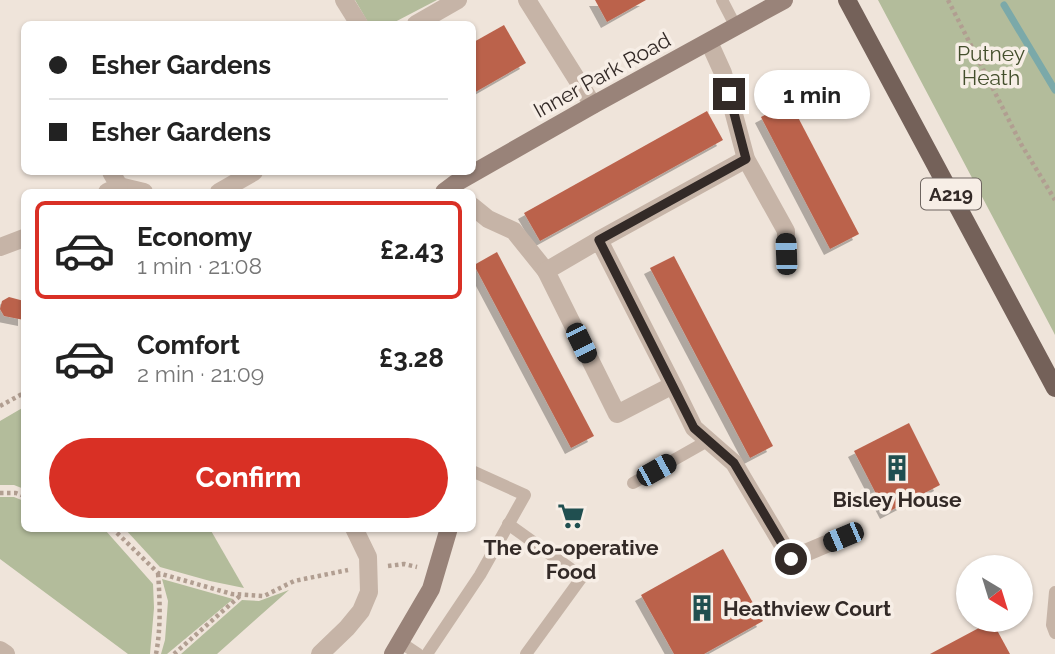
<!DOCTYPE html>
<meta charset="utf-8">
<style>
:root{--surface:#fff;--page:#f2f2f2;--text:#222;--muted:#767676;--line:#e0e0e0;--accent:#d93025}
body{margin:0;font-family:Raleway,sans-serif;background:var(--page);color:var(--text);height:100vh;display:flex;flex-direction:column;font-size:26px;white-space:nowrap}
*{box-sizing:border-box;margin:0}
p{font-size:23px;color:var(--muted)}
.icon{flex:none;width:38px;height:38px;fill:none;stroke:currentColor;stroke-width:2;stroke-linecap:round;stroke-linejoin:round}
.map{position:relative;flex:1;overflow:hidden}
.side{position:absolute;left:21px;top:189px;width:455px;height:343px;display:flex;flex-direction:column;background:var(--surface);border-radius:10px;box-shadow:0 2px 5px #0004}
.side>*{flex:none}
.top-card{position:absolute;left:21px;top:21px;width:455px;height:154px;border-radius:10px;box-shadow:0 2px 5px #0004;display:grid;align-content:center;height:154px;padding:0 28px;background:var(--surface)}
.needle{width:46px;rotate:142deg}
.buttons{position:absolute;left:956px;top:555px;display:grid;gap:14px}
.buttons a{display:grid;place-items:center;width:77px;height:77px;border-radius:50%;background:var(--surface);box-shadow:0 2px 5px #0004;font-size:35px}
.end{position:absolute;width:32px;height:32px;margin:-16px;border:9px solid #332a27;background:#fff;box-shadow:0 0 0 4px #fff}
.from{border-radius:50%}
.bubble{position:absolute;height:49px;border-radius:24px;background:var(--surface);box-shadow:0 2px 5px #0004;font-size:23px;font-weight:700;line-height:49px;text-align:center}
.car{position:absolute;width:21px;height:42px;margin:-21px -10px;border-radius:9px;box-shadow:0 0 5px 2px #0007;background:linear-gradient(#222 24%,#8ab4d8 0 40%,#222 0 76%,#8ab4d8 0 86%,#222 0)}
.top-card b{display:flex;align-items:center;gap:24px;height:66px;font-size:26px}
.top-card b+b{border-top:2px solid var(--line)}
.top-card i{width:18px;height:18px;background:var(--text)}
ul{padding:12px 0 0;list-style:none}
li{display:flex;align-items:center;gap:21px;height:98px;margin:0 14px 10px;padding:0 14px;border:4px solid transparent;border-radius:10px}
li div{flex:1}
li b{display:block;font-size:26px}
li em{font-style:normal;font-weight:700}
li.current{border-color:var(--accent)}
li>.icon{width:63px;height:63px;stroke-width:1.5}
.cta{display:flex;gap:14px;margin-top:auto;padding:14px 28px}
.cta a{flex:1;height:80px;border-radius:42px;background:var(--accent);color:#fff;font-size:28px;font-weight:700;line-height:80px;text-align:center}
.map>svg:first-child{display:block}
.green{fill:#b3bc9b}
.lines{fill:none;stroke-linecap:round;stroke-linejoin:round}
.stream{stroke:#7ba9a9;stroke-width:7}
.building{fill:#bb624c;filter:url(#shadow)}
.path{stroke:#b19e91;stroke-width:4.5;stroke-dasharray:3.5 3.5;stroke-linecap:butt}
.lane{stroke:#c6b4a7;stroke-width:12}
.street{stroke:#c6b4a7;stroke-width:18}
.secondary{stroke:#998379;stroke-width:18}
.primary{stroke:#746159;stroke-width:18}
.route{stroke:#332a27;stroke-width:9}
.labels{text-anchor:middle;dominant-baseline:central;stroke-width:7;stroke-linejoin:round;paint-order:stroke}
.shield{fill:#f7eee6;stroke:#6e6560;stroke-width:2}
.shield-label{font-size:19px;font-weight:bold;fill:#332a27}
.park-label{font-size:21px;fill:#444f2d;stroke:#f7eee6}
.street-label{font-size:21px;fill:#332a27;stroke:#f7eee6}
.poi-label{font-size:21px;font-weight:bold;fill:#332a27;stroke:#f7eee6}
</style>
<div class="map">
<svg width="1055" height="654" viewBox="0 0 1055 654">
<defs>
<filter id="shadow"><feDropShadow dx="-6" dy="6" stdDeviation="0" flood-color="#0004"/></filter>
</defs>
<rect width="100%" height="100%" fill="#efe4da"/>
<!-- green -->
<g class="green">
<path d="M 355,0 L 437,0 L 391,24 L 369,24 Z"/>
<path d="M 878,0 L 1055,0 L 1055,335 L 1053,331 Z"/>
<path d="M 24,407 L 24,489 L 14,485 L 0,485 L 0,421 Z"/>
<path d="M 0,497 L 14,497 L 24,501 L 24,528 L 98,528 L 106,531 L 153,584 L 154,608 L 150,654 L 128,654 L 0,559 Z"/>
<path d="M 125,529 L 210,529 L 244,588 L 210,581 L 160,567 Z"/>
<path d="M 162,579 L 233,599 L 167,654 L 161,654 L 165,640 L 168,601 Z"/>
<path d="M 289,590 L 217,654 L 181,654 L 242,600 L 259,601 Z"/>
</g>
<g class="lines">
<!-- stream -->
<path class="stream" d="M 1004,5 L 1055,90"/>
</g>
<!-- building -->
<g class="building">
<path d="M 595,0 L 646,0 L 607,22 Z"/>
<path d="M 504,25 L 526,63 L 472,94 L 472,43 Z"/>
<path d="M 790,102 L 859,234 L 830,249 L 761,117 Z"/>
<path d="M 707,111 L 723,140 L 540,241 L 524,213 Z"/>
<path d="M 497,252 L 594,436 L 571,448 L 474,265 Z"/>
<path d="M 674,256 L 773,446 L 750,458 L 650,268 Z"/>
<path d="M 9,297 L 24,301 L 24,320 L 4,316 L 0,309 L 2,301 Z"/>
<path d="M 909,423 L 940,485 L 886,513 L 854,451 Z"/>
<path d="M 723,549 L 763,621 L 704,654 L 674,654 L 641,595 Z"/>
<path d="M 992,621 L 1010,654 L 930,654 Z"/>
</g>
<g class="lines">
<!-- path -->
<g class="path">
<path d="M 948,0 L 1021,144 L 1055,200"/>
<path d="M 0,406 L 24,393"/>
<path d="M 0,493 L 16,493 L 24,496"/>
<path d="M 112,528 L 158,573 L 232,594 L 264,596 L 294,581 L 348,570"/>
<path d="M 388,566 L 404,564 L 417,567"/>
<path d="M 156,654 C 161,628 160,600 158,573"/>
<path d="M 174,654 L 241,595"/>
</g>
<!-- lane -->
<g class="lane">
<path d="M 722,0 L 736,27"/>
<path d="M 633,483 L 702,444 L 705,438"/>
<path d="M 508,524 L 582,577 L 526,654"/>
<path d="M 1055,592 L 1052,625 L 1055,633"/>
<path d="M 400,642 L 418,654"/>
<path d="M 427,654 L 480,575 L 525,495 L 472,471"/>
</g>
<!-- street -->
<g class="street">
<path d="M 344,0 L 359,24"/>
<path d="M 527,0 L 593,105"/>
<path d="M 416,24 L 458,0"/>
<path d="M 709,42 L 723,73 L 746,159 L 786,231 L 786,254"/>
<path d="M 119,186 L 144,192"/>
<path d="M 107,192 L 119,186 L 111,172"/>
<path d="M 219,192 L 254,172"/>
<path d="M 472,206 L 488,219 L 514,231 L 546,271"/>
<path d="M 599,240 L 746,159"/>
<path d="M 0,247 L 24,238"/>
<path d="M 673,385 L 599,240 L 546,271 L 617,414 L 673,385 L 694,428 L 734,463 L 791,559 L 843,537"/>
<path d="M 0,650 L 6,654"/>
<path d="M 320,654 L 347,628 L 361,611 L 369,592 L 368,557 L 354,528"/>
</g>
<!-- secondary -->
<g class="secondary">
<path d="M 444,192 L 456,183 L 593,105 L 784,0"/>
<path d="M 393,654 L 431,589 L 449,528"/>
</g>
<!-- primary -->
<path class="primary" d="M 847,0 L 1055,388"/>
</g>
<g class="lines">
<!-- route -->
<path class="route" d="M 729,94 L 746,159 L 599,240 L 694,428 L 734,463 L 791,559"/>
</g>
<!-- icons -->
<defs>
<symbol id="building-bare" viewBox="-9 -9 18 18"><path d="M-4-6H4V6H1V3H-1V6H-4ZM-2.5-4.3h1.7v1.8h-1.7ZM.8-4.3h1.7v1.8H.8ZM-2.5-1h1.7V.8h-1.7ZM.8-1h1.7V.8H.8Z" fill="#204f50" stroke="#f7eee6" stroke-width="2.5" paint-order="stroke"/></symbol>
<symbol id="supermarket-bare" viewBox="-9 -9 18 18"><path d="M-6-5.5h2.5l.6 2H6L4.5 2H-2.5L-4.4-4H-6ZM-1.5 3.2a1.3 1.3 0 1 0 .1 0ZM3 3.2a1.3 1.3 0 1 0 .1 0Z" fill="#204f50" stroke="#f7eee6" stroke-width="2.5" paint-order="stroke"/></symbol>
</defs>
<g fill-rule="evenodd">
<use href="#building-bare" x="878" y="449" width="38" height="38"/>
<use href="#supermarket-bare" x="552" y="497" width="38" height="38"/>
<use href="#building-bare" x="683" y="589" width="38" height="38"/>
</g>
<g class="labels">
<!-- shield labels -->
<rect class="shield" x="921" y="178.5" width="60" height="31" rx="5"/>
<g class="shield-label">
<text x="951" y="194">A219</text>
</g>
<!-- park labels -->
<g class="park-label">
<text x="991" y="53">Putney<tspan x="991" dy="24">Heath</tspan></text>
</g>
<!-- street labels -->
<g class="street-label">
<text transform="translate(602 75) rotate(-29)">Inner Park Road</text>
</g>
<!-- poi labels -->
<g class="poi-label">
<text x="897" y="499">Bisley House</text>
<text x="571" y="547">The Co-operative<tspan x="571" dy="24">Food</tspan></text>
<text x="723" y="608" text-anchor="start">Heathview Court</text>
</g>
</g>
</svg>
<div class="buttons">
<a><svg class="needle" viewBox="-14 -14 28 28"><path d="M0-13l5 13h-10z" fill="#e53935"/><path d="M0 13l5-13h-10z" fill="#767676"/></svg></a>
</div>
<i class="end from" style="left:791px;top:559px"></i>
<i class="end" style="left:729px;top:94px"></i>
<div class="bubble" style="left:754px;top:70px;width:116px">1 min</div>
<i class="car" style="left:786px;top:254px;rotate:358deg"></i>
<i class="car" style="left:581px;top:343px;rotate:154deg"></i>
<i class="car" style="left:656px;top:470px;rotate:61deg"></i>
<i class="car" style="left:843px;top:537px;rotate:247deg"></i>
<div class="top-card">
<b><i class="from"></i>Esher Gardens</b>
<b><i></i>Esher Gardens</b>
</div>
<section class="side">
<ul>
<li class="current"><svg class="icon" aria-label="car" viewBox="0 0 24 24"><path d="M5 17H2v-5l4-1 3-4h7l3 4 3 1v5h-3M9 17h6M6 11h13"/><circle cx="7" cy="17" r="2"/><circle cx="17" cy="17" r="2"/></svg><div><b>Economy</b><p>1 min · 21:08</p></div><em>£2.43</em></li>
<li><svg class="icon" aria-label="car" viewBox="0 0 24 24"><path d="M5 17H2v-5l4-1 3-4h7l3 4 3 1v5h-3M9 17h6M6 11h13"/><circle cx="7" cy="17" r="2"/><circle cx="17" cy="17" r="2"/></svg><div><b>Comfort</b><p>2 min · 21:09</p></div><em>£3.28</em></li>
</ul>
<div class="cta"><a>Confirm</a></div>
</section>
</div>
